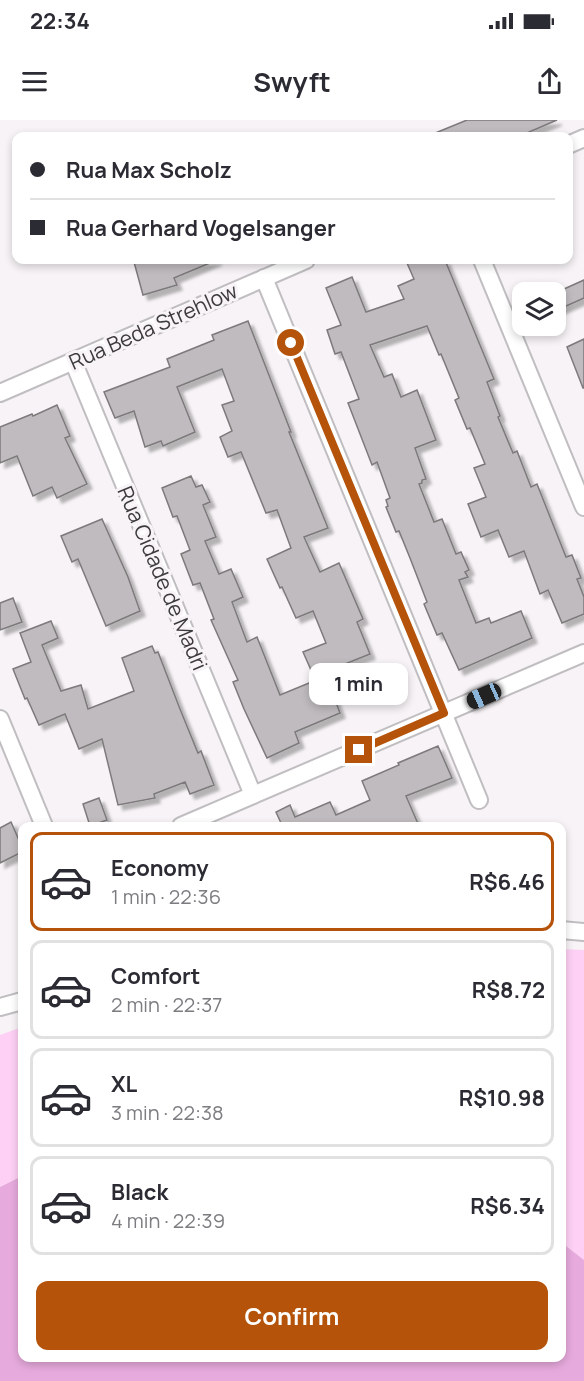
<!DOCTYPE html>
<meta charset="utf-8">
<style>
:root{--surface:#fff;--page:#f2f2f3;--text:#2b2b33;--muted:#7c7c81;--line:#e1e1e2;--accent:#b45309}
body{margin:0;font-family:Manrope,sans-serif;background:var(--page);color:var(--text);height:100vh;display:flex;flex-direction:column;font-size:22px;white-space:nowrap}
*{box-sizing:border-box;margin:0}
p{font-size:20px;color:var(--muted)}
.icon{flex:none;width:33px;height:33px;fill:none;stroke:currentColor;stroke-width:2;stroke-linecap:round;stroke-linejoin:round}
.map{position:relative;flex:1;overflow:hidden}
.details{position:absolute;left:18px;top:702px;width:548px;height:540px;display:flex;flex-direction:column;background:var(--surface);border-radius:12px;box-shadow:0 3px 9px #0003}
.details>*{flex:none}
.guide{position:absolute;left:12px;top:12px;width:561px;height:132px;border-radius:12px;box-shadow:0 3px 9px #0003;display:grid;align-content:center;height:132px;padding:0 18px;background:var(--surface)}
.tools{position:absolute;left:512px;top:162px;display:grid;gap:12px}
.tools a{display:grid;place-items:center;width:54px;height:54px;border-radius:12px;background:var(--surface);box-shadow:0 3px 9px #0003;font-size:30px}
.end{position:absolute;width:27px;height:27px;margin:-14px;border:8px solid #b45309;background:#fff;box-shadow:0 0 0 3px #fff}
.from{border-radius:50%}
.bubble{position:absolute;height:42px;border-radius:12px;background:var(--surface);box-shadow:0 3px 9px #0003;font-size:20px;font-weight:700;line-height:42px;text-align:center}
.car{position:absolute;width:18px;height:36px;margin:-18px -9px;border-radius:8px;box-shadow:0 0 4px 2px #0007;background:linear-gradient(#222 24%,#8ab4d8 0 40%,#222 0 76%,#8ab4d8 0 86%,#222 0)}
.guide b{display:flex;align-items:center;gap:21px;height:57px;font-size:22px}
.guide b+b{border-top:2px solid var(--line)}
.guide i{width:15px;height:15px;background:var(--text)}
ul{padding:10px 0 0;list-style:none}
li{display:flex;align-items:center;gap:18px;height:99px;margin:0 12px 9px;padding:0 6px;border:3px solid var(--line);border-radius:12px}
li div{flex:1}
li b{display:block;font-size:22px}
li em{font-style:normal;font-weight:700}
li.on{border-color:var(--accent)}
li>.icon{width:54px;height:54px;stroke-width:1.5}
.cta{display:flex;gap:12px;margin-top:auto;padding:12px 18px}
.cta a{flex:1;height:69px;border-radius:12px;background:var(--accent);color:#fff;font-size:24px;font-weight:700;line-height:69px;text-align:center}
.status{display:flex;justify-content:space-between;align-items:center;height:42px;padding:0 30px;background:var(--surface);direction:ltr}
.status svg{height:16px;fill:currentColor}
header{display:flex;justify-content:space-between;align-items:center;height:78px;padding:0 18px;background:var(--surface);font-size:27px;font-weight:700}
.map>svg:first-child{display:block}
.green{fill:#fed0f6}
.forest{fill:#e7aadd}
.building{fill:#bfbbbe;stroke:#7d7a7c;stroke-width:1.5;filter:url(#shadow)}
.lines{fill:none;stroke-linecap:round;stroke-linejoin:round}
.street-casing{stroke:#c1bec1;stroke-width:20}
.street{stroke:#fff;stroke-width:16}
.route{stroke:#b45309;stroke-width:8}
.labels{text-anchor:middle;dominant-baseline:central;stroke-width:6;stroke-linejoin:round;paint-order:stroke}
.street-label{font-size:21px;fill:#3c3b3c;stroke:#f7f3f6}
</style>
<div class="status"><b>22:34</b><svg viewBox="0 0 49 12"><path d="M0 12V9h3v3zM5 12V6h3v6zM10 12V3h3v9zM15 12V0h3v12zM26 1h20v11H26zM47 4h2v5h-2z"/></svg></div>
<header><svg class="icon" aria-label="menu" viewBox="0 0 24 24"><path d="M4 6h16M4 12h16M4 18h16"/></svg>Swyft<svg class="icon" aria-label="share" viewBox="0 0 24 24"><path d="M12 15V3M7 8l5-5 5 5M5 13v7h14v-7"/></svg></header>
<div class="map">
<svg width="584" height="1261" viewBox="0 0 584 1261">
<defs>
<filter id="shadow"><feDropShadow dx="5" dy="5" stdDeviation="1.5" flood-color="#0004"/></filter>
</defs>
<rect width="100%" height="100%" fill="#f7f3f6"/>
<!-- green -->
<g class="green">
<path d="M 561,829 L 584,830 L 584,1140 L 561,1122 Z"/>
<path d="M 22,907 L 22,1056 L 0,1067 L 0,915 Z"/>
</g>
<!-- forest -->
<path class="forest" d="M 22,1056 L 22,1238 L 561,1238 L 561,1122 L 584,1140 L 584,1261 L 0,1261 L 0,1067 Z"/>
<!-- building -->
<g class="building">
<path d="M 467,0 L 557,0 L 520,16 L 428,16 Z"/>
<path d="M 143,140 L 217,140 L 174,158 L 177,165 L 143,175 L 134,142 Z"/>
<path d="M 416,140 L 445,140 L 494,259 L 487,262 L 500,296 L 498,297 L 513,333 L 517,331 L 531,367 L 537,364 L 566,437 L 572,435 L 581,458 L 577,459 L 584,477 L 584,494 L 562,503 L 548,470 L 540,474 L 524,431 L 509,437 L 498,410 L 481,417 L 468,384 L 486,377 L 474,348 L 485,344 L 470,308 L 467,309 L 455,280 L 459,278 L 441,234 L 439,235 L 427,206 L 370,225 L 384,257 L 392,254 L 401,277 L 417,270 L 436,320 L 415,328 L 426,359 L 422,360 L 422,363 L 419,364 L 434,402 L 442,399 L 456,434 L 461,432 L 469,450 L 465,452 L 468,457 L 459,460 L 476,503 L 489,498 L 491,503 L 521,491 L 532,518 L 459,550 L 442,513 L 437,515 L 424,484 L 427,482 L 410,438 L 399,411 L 396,412 L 386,387 L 388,386 L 386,380 L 390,378 L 377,342 L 372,345 L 348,283 L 359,279 L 341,232 L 335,234 L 327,210 L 341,205 L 326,168 L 352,157 L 366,192 L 404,179 L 398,166 L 414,159 L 407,143 Z"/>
<path d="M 584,160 L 584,178 L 555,191 L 555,173 Z"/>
<path d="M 248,201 L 291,312 L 289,312 L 328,408 L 304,417 L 320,452 L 339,443 L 363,499 L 357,502 L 370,534 L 330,550 L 331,553 L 315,559 L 303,532 L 326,523 L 313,491 L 296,498 L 282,467 L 280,468 L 267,439 L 291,428 L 277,390 L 266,393 L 241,332 L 228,337 L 220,317 L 232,311 L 222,285 L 234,281 L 222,249 L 177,267 L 195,312 L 163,326 L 161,321 L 145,327 L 134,291 L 115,298 L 104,272 L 170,247 L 167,239 L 214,220 L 212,215 Z"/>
<path d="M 584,219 L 584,268 L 583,268 L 567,227 Z"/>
<path d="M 57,285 L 70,316 L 65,318 L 87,364 L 57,378 L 52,367 L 33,376 L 17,336 L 0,343 L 0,307 L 32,294 L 33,296 Z"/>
<path d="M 191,356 L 196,367 L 202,365 L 210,382 L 203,385 L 216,417 L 205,421 L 219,454 L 231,449 L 243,477 L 232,482 L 247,522 L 257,517 L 280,575 L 326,556 L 340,593 L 295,612 L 299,623 L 267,638 L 244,589 L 233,562 L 238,560 L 211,500 L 214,499 L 200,463 L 193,465 L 181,434 L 190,430 L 177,396 L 173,397 L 162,368 Z"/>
<path d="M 102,399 L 128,457 L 140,491 L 106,506 L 78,439 L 72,442 L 61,416 Z"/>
<path d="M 13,478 L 22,502 L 0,510 L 0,483 Z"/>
<path d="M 51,501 L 58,518 L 42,525 L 61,571 L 81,565 L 88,589 L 134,571 L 122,538 L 152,526 L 155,533 L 158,532 L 180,589 L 198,633 L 201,631 L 214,665 L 190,674 L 185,662 L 154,674 L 155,678 L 118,685 L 102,619 L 79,629 L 65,594 L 39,605 L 27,578 L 25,579 L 13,549 L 31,542 L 20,513 Z"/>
<path d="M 438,626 L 452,658 L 406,676 L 419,706 L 274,706 L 281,703 L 276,692 L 290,685 L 295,697 L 330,682 L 336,695 L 370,680 L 362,661 L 399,645 L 398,643 Z"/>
<path d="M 99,678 L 107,700 L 90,706 L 83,684 Z"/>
<path d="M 11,702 L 22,727 L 22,732 L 0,743 L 0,708 Z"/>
</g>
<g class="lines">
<defs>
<g id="street">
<path d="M 568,25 L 584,18"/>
<path d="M 482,140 L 584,387"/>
<path d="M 264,158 L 479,680"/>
<path d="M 73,241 L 253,675"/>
<path d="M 0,273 L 306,140"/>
<path d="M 0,599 L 44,706"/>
<path d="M 181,706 L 584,533"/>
<path d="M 561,810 L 584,812"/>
<path d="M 0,887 L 22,881"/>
</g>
</defs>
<!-- street casing -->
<use href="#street" class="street-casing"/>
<!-- street -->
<use href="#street" class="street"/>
</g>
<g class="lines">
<!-- route -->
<path class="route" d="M 291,223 L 444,593 L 359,630"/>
</g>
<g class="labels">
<!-- street labels -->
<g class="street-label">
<text transform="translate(153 206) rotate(-24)">Rua Beda Strehlow</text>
<text transform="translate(163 458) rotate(67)">Rua Cidade de Madri</text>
</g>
</g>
</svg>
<div class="tools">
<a><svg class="icon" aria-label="layers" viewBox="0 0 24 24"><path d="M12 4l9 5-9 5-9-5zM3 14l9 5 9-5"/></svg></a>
</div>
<i class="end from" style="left:291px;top:223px"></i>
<i class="end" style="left:359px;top:630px"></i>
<div class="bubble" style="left:309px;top:543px;width:99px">1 min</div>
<i class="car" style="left:484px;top:576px;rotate:246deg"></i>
<div class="guide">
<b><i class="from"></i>Rua Max Scholz</b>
<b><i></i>Rua Gerhard Vogelsanger</b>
</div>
<section class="details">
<ul>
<li class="on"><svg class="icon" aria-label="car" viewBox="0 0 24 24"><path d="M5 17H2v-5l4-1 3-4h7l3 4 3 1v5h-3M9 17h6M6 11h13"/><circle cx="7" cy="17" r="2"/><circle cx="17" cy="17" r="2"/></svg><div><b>Economy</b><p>1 min · 22:36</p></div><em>R$6.46</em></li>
<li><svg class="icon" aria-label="car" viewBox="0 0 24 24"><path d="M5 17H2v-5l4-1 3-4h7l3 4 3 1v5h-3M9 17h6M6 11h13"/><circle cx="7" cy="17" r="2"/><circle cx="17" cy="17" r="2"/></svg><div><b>Comfort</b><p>2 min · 22:37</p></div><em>R$8.72</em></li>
<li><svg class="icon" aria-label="car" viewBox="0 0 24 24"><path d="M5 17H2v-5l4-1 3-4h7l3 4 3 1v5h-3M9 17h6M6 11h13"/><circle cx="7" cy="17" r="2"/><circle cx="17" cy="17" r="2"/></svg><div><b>XL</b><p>3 min · 22:38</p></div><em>R$10.98</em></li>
<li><svg class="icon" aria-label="car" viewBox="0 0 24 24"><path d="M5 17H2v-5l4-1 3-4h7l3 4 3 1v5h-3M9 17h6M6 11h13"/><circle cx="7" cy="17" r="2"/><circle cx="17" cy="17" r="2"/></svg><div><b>Black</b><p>4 min · 22:39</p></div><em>R$6.34</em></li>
</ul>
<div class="cta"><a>Confirm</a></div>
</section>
</div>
